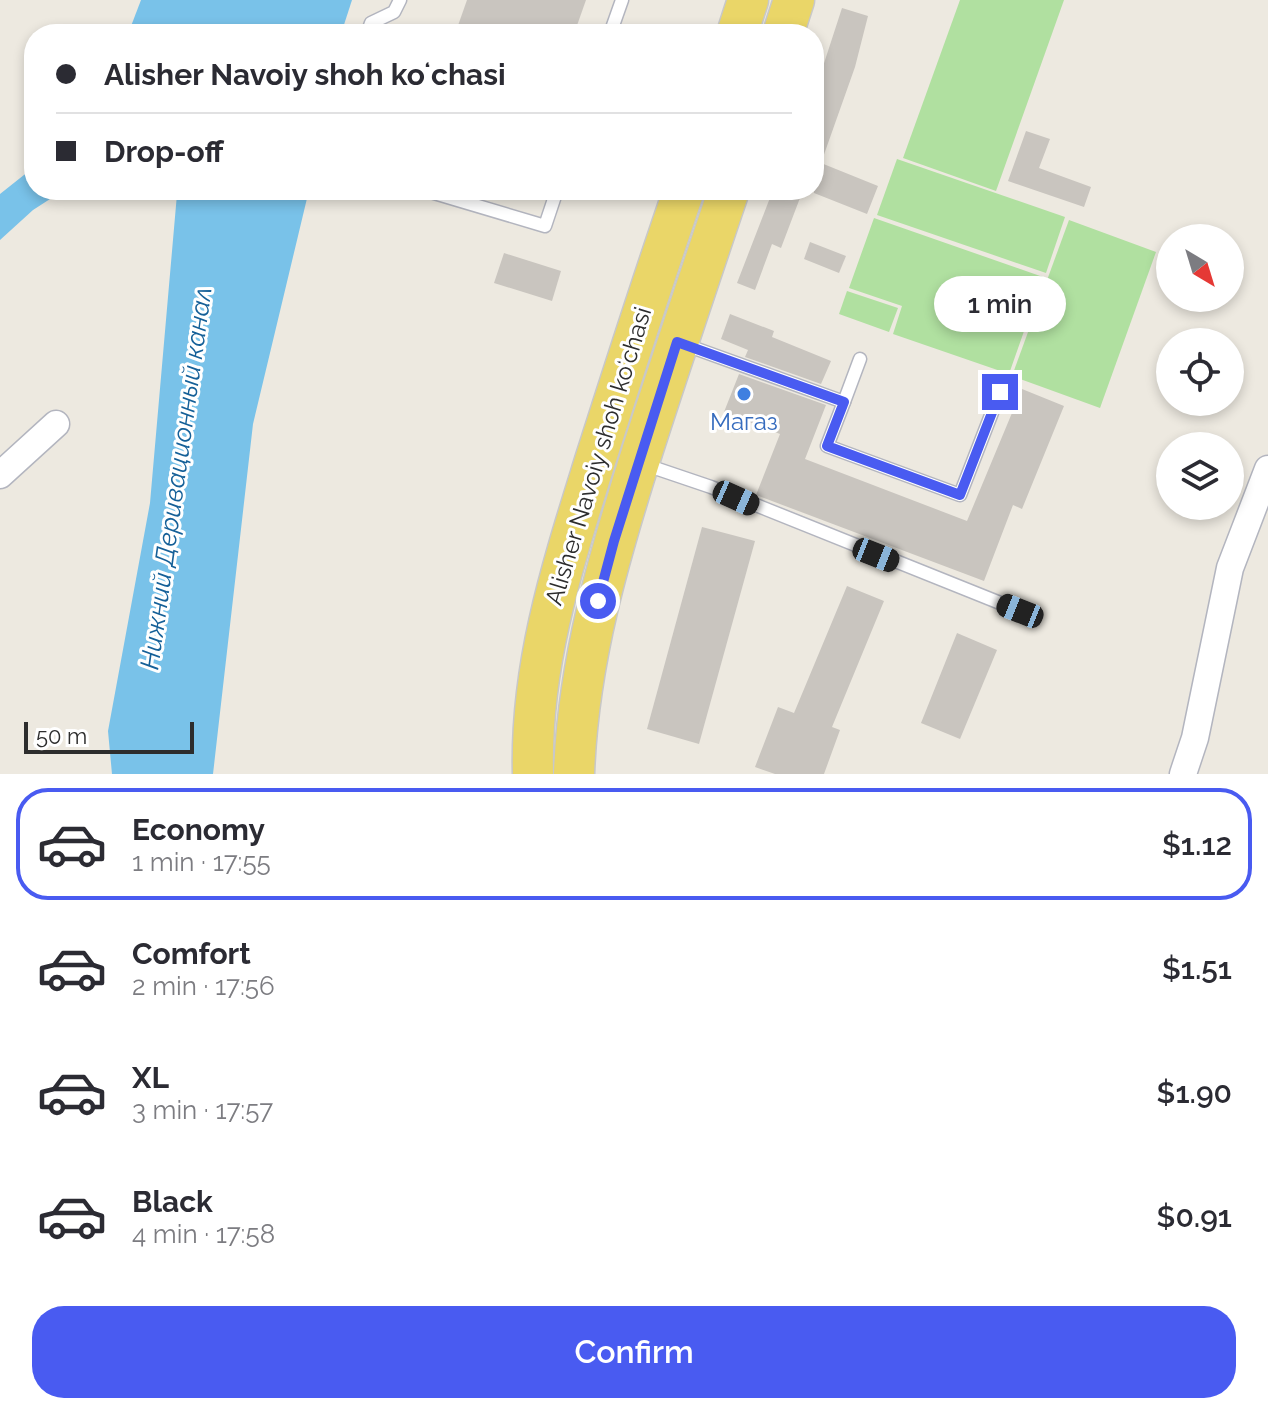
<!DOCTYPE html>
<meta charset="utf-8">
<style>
:root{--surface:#fff;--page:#f7f7f7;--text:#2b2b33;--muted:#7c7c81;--line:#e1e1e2;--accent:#495bf1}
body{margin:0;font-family:Raleway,sans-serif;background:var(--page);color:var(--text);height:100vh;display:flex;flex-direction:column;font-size:30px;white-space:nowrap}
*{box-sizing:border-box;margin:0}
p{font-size:26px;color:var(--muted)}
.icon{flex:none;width:44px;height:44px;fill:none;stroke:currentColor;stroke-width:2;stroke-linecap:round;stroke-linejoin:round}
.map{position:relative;height:774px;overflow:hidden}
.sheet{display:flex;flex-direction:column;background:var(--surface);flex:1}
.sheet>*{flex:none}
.guide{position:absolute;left:24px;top:24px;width:800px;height:176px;border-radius:32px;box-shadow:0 4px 12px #0003;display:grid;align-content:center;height:176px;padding:0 32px;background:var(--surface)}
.needle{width:52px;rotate:142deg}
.fabs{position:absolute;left:1156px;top:224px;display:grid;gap:16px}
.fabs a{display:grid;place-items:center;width:88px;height:88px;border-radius:50%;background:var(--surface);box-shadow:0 4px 12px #0003;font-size:40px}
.scale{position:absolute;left:24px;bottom:20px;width:170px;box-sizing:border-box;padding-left:8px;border:4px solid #2d2d2d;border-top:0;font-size:22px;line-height:28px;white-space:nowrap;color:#2d2d2d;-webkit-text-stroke:6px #fff;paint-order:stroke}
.end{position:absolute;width:36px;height:36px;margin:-18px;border:10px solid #495bf1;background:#fff;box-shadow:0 0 0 4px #fff}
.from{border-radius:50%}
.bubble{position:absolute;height:56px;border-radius:28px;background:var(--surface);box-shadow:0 4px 12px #0003;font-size:26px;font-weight:600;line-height:56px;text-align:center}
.car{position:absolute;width:24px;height:48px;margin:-24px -12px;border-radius:10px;box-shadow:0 0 6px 2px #0007;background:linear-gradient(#222 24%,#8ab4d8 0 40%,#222 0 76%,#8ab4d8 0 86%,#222 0)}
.guide b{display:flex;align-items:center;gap:28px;height:76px;font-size:30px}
.guide b+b{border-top:2px solid var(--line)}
.guide i{width:20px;height:20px;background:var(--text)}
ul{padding:14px 0 0;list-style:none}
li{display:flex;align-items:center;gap:24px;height:112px;margin:0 16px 12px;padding:0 16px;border:4px solid transparent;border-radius:32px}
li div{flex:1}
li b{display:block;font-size:30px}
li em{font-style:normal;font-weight:600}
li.current{border-color:var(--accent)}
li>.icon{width:72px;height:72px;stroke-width:1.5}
.primary-button{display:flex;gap:16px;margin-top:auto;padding:16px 32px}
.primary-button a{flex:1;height:92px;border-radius:32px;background:var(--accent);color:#fff;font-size:32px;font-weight:600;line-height:92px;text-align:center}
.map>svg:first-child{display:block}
.green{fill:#b0e0a0}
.water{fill:#79c2e9}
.building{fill:#c9c5bf}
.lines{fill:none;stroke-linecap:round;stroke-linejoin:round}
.service-casing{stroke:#b3b5bf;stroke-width:15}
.minor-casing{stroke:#b3b5bf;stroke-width:29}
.primary-casing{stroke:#c8c8c8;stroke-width:43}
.service{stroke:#fff;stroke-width:12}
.minor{stroke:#fff;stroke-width:26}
.primary{stroke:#ead668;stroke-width:40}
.route{stroke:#495bf1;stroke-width:10}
.shop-dot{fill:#3f7fe0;stroke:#fff;stroke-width:3}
.labels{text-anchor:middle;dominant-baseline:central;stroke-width:6;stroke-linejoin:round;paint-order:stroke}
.shop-label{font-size:24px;fill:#366cbe;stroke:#fff}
.street-label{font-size:24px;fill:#2d2d2d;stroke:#fff}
.water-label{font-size:26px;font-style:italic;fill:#156098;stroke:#fff}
</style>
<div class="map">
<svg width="1268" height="774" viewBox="0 0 1268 774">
<rect width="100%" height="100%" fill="#ede9e0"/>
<!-- green -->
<g class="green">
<path d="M 960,0 L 1064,0 L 996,191 L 903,158 Z"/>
<path d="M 897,159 L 1065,217 L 1046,273 L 877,215 Z"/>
<path d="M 874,218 L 1043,277 L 1009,374 L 893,334 L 902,306 L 849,288 Z"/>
<path d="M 1069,220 L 1156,252 L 1100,408 L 1012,376 Z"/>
<path d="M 847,291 L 898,308 L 889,332 L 839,314 Z"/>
</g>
<!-- water -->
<g class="water">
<path d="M 141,0 L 352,0 L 341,34 L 128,34 Z"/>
<path d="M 34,167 L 34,190 L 64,190 L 33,210 L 0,240 L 0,194 Z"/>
<path d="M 172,190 L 309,190 L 253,424 L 213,774 L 112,774 L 108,731 L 150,503 L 177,194 Z"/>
</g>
<!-- building -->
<g class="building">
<path d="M 467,0 L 586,0 L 574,34 L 455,34 Z"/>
<path d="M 842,8 L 868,16 L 855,67 L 821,163 L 878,186 L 867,214 L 814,193 L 814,94 Z"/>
<path d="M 1026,131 L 1050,139 L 1039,168 L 1091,187 L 1084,207 L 1008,181 Z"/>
<path d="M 773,190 L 803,190 L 781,248 L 772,244 L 755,290 L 737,283 Z"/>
<path d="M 810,242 L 846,256 L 839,273 L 804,259 Z"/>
<path d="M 504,253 L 561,271 L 552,301 L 494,283 Z"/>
<path d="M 730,314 L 774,331 L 772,337 L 831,361 L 821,384 L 745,357 L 748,350 L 721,339 Z"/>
<path d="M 739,374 L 826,405 L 805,459 L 967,521 L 1022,389 L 1064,406 L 1022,509 L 1013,505 L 984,581 L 756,495 L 780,434 L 724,412 Z"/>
<path d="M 702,527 L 755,541 L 699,744 L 647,729 Z"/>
<path d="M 847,586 L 884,601 L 832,727 L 840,730 L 824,774 L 775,774 L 755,767 L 778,707 L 794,713 Z"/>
<path d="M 957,633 L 997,650 L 960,739 L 921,723 Z"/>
</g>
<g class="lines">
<defs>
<g id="service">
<path d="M 367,34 L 371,23 L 394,12 L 400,0"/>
<path d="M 610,34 L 622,0"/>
<path d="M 424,190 L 545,226 L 557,190"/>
<path d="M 683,344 L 844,402 L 827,446 L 960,495 L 1000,392"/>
<path d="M 844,402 L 860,359"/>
<path d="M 646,465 L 711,487 L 1020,611"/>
</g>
<g id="minor">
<path d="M 0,475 L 56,424"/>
<path d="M 1183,774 L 1195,738 L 1230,568 L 1268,469"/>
</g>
<g id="primary">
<path d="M 737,34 L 748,0"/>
<path d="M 783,34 L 794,0"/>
<path d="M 533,774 C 530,664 563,564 595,461 C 624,370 653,280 684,190"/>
<path d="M 574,774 C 578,661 609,556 643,449 C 671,362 700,276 729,190"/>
</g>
</defs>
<!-- service casing -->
<use href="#service" class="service-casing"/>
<!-- minor casing -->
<use href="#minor" class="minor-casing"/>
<!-- primary casing -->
<use href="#primary" class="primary-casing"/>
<!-- service -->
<use href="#service" class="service"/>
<!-- minor -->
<use href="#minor" class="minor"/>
<!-- primary -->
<use href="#primary" class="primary"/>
</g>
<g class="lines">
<!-- route -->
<path class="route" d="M 598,601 L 614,541 L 677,342 L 844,402 L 827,446 L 960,495 L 1000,392"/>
</g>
<!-- markers -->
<circle class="shop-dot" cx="744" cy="394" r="8"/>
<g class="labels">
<!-- shop labels -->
<g class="shop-label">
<text x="744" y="421">Магаз</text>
</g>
<!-- street labels -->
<g class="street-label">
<text transform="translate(598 456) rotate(-73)">Alisher Navoiy shoh koʻchasi</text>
</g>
<!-- water labels -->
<g class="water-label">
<text transform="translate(176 478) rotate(-82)">Нижний Деривационный канал</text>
</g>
</g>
</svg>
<div class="fabs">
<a><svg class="needle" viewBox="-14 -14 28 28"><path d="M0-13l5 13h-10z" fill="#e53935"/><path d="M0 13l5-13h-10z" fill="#7c7c81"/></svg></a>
<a><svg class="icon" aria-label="locate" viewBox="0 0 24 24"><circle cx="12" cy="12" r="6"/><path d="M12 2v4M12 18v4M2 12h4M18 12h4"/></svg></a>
<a><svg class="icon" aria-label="layers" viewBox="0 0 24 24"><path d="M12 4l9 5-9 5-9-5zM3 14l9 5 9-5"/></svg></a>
</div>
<div class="scale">50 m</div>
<i class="end from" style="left:598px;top:601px"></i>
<i class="end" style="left:1000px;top:392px"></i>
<div class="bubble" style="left:934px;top:276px;width:132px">1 min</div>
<i class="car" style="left:736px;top:498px;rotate:114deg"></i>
<i class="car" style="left:876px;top:555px;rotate:112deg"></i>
<i class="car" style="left:1020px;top:611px;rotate:292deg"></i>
<div class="guide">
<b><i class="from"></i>Alisher Navoiy shoh koʻchasi</b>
<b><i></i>Drop-off</b>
</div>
</div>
<section class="sheet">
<ul>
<li class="current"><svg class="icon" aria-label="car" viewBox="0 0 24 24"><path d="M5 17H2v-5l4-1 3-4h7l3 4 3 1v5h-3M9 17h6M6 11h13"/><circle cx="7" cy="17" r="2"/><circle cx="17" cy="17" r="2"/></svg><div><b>Economy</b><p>1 min · 17:55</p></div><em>$1.12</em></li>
<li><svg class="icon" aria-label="car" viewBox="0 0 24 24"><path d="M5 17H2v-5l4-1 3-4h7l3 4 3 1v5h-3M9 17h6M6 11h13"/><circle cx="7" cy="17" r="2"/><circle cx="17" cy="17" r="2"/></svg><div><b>Comfort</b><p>2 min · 17:56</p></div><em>$1.51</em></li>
<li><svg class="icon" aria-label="car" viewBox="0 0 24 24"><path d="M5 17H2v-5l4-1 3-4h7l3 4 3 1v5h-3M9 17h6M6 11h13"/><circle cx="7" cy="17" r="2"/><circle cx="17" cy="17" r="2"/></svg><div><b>XL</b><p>3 min · 17:57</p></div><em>$1.90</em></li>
<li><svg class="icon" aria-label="car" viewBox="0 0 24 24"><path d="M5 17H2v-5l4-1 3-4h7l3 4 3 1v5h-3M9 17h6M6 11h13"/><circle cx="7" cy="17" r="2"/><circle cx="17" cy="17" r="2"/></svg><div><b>Black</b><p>4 min · 17:58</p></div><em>$0.91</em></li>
</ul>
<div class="primary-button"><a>Confirm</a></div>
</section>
